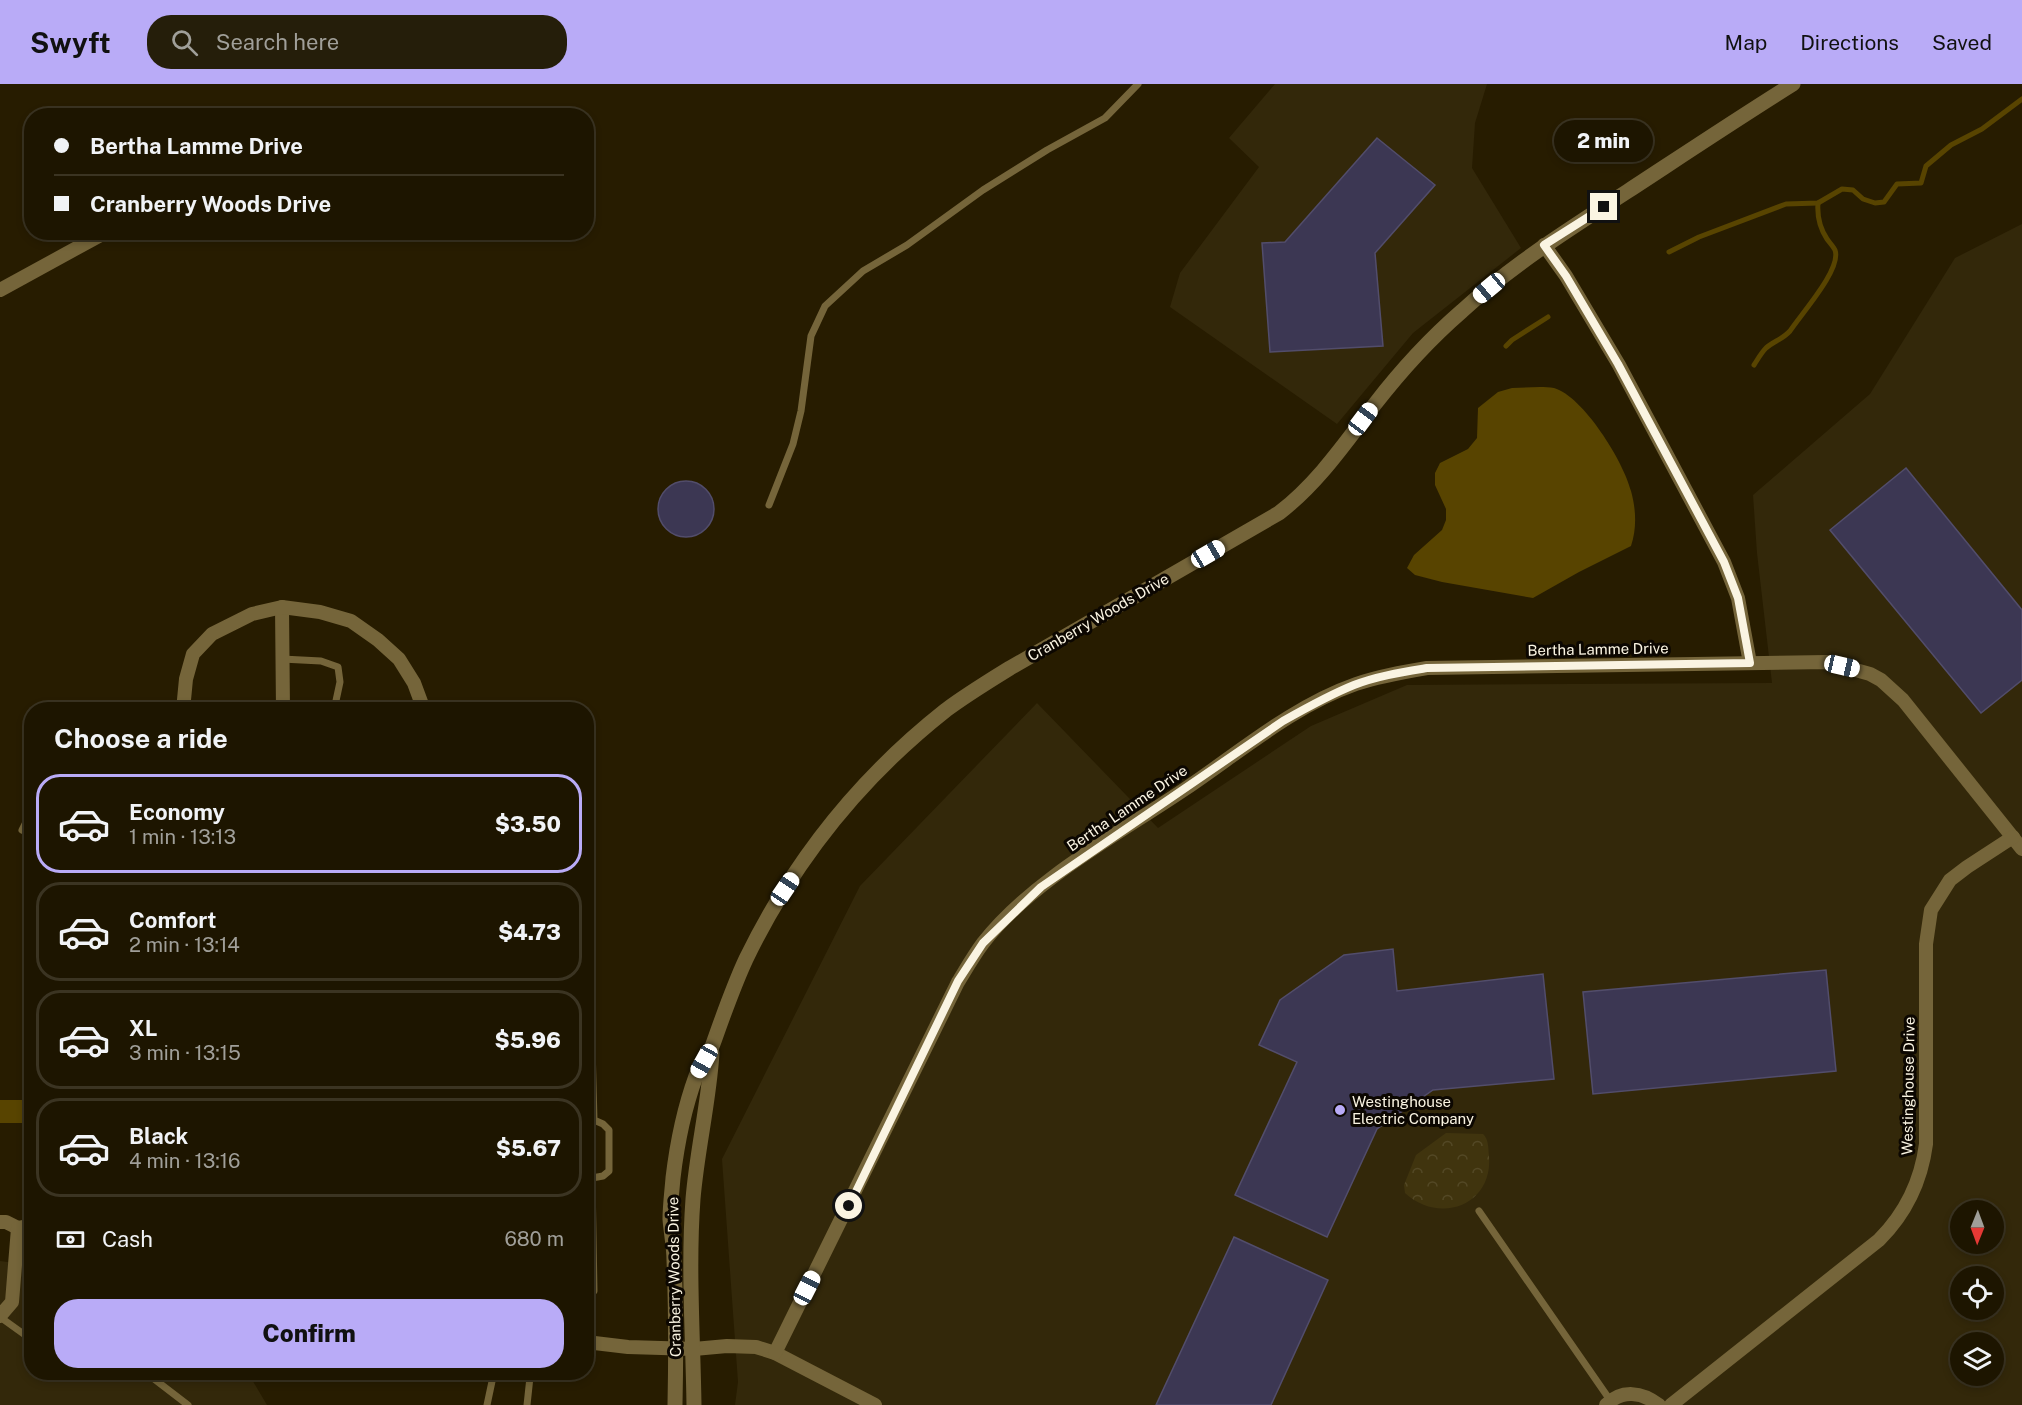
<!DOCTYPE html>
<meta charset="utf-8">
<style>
:root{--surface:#1d1500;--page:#251e0a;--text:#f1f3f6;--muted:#a09f99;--line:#3b3422;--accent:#b9abf7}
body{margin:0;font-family:"Public Sans",sans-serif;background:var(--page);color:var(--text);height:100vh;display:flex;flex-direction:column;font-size:22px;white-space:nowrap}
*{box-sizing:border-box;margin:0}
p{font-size:20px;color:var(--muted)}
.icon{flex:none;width:33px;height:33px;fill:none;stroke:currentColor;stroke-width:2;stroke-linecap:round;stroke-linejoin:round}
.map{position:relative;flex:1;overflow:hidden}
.sheet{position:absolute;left:24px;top:618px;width:570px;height:678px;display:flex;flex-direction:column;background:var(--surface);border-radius:24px;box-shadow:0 3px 9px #0003,0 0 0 2px var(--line)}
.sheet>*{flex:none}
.top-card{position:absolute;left:24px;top:24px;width:570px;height:132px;border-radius:24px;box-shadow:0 3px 9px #0003,0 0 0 2px var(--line);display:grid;align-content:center;height:132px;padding:0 30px;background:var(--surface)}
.needle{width:39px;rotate:181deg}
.controls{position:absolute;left:1950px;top:1116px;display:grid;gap:12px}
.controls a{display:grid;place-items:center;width:54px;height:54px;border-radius:50%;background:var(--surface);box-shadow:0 3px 9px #0003,0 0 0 2px var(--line);font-size:30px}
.end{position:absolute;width:27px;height:27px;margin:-14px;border:8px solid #faf4e2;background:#111;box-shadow:0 0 0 3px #111}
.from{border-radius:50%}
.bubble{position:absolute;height:42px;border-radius:21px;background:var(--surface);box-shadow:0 3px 9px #0003,0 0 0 2px var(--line);font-size:20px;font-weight:800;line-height:42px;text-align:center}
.car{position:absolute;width:18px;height:36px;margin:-18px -9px;border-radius:8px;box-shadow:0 0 4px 2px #0007;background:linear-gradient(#fff 24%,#345 0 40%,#fff 0 76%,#345 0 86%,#fff 0)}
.top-card b{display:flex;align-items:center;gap:21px;height:57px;font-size:22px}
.top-card b+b{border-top:2px solid var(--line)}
.top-card i{width:15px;height:15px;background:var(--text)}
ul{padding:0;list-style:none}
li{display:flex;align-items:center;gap:18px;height:99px;margin:0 12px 9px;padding:0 18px;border:3px solid var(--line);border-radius:24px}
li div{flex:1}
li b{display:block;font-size:22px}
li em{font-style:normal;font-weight:800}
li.on{border-color:var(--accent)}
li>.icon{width:54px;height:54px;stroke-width:1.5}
h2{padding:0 30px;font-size:27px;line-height:72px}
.pay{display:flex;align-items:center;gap:15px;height:66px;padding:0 30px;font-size:22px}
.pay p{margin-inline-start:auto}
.cta{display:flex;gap:12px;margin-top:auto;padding:12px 30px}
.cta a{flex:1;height:69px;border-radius:24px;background:var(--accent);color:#111;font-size:24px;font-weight:800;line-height:69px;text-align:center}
header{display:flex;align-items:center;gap:36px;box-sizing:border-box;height:84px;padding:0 30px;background:var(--accent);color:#111}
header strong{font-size:28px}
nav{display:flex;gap:33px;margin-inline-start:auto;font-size:21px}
.search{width:420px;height:54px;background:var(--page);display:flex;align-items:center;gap:15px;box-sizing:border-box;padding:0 21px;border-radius:24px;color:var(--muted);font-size:22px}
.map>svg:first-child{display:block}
.built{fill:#33280a;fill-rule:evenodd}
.park{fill:url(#park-crowns)}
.water{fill:#584400}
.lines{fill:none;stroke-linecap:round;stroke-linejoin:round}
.stream{stroke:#584400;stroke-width:5}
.building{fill:#3c3753;stroke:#524d6b;stroke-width:1.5}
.service{stroke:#75653a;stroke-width:7}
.minor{stroke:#75653a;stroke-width:14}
.tertiary{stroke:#75653a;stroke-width:15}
.route{stroke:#faf4e2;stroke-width:8}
.poi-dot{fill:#b9abf7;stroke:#0c0701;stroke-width:2}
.labels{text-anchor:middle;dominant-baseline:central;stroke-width:6;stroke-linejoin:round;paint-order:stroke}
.street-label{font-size:15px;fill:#faf4e2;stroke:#0c0701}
.poi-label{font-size:15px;fill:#faf4e2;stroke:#0c0701;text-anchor:start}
</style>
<header>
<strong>Swyft</strong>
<div class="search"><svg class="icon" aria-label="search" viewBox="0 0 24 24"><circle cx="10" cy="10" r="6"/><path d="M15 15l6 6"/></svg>Search here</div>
<nav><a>Map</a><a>Directions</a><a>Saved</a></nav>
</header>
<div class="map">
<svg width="2022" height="1321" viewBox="0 0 2022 1321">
<defs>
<pattern id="park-crowns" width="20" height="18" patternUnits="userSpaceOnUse" patternTransform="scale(1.5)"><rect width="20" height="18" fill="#40340e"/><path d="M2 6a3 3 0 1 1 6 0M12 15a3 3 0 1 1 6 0" fill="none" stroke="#534825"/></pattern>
</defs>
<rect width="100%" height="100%" fill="#271c00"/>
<!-- built -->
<g class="built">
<path d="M 1275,0 L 1487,0 L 1475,39 L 1472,84 L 1521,164 L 1413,249 L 1337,340 L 1170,223 L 1180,189 L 1259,83 L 1229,54 Z"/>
<path d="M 2022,140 L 2022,1321 L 735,1321 L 738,1298 L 722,1075 L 860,802 L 1037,619 L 1158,744 L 1311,642 L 1407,601 L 1772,599 L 1757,469 L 1753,411 L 1870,310 L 1955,174 ZM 1960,1126 L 1994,1126 L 1994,1160 L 1960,1160 ZM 1960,1192 L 1994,1192 L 1994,1226 L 1960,1226 ZM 1960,1258 L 1994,1258 L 1994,1292 L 1960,1292 Z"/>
<path d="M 0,1177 L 31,1181 L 32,1288 L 248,1289 L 267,1321 L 0,1321 Z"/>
</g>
<!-- park -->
<path class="park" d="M 1446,1049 L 1483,1050 C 1489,1056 1488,1064 1489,1072 C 1493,1121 1440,1141 1405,1109 L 1404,1101 L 1416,1071 Z"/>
<!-- water -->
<g class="water">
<path d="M 1540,303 C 1544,303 1550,303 1554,304 C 1583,312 1624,378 1631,407 C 1636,425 1637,444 1631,462 L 1579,488 L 1533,514 L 1442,498 L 1415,491 L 1407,484 L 1414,471 L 1442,446 L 1446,436 L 1446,425 L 1435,401 L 1435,389 L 1440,379 L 1468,365 L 1477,354 L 1478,324 L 1498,308 L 1512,304 Z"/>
<rect x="0" y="1016" width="31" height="23"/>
</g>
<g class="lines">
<!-- stream -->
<g class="stream">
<path d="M 1669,168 L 1699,153 L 1786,120 L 1818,119 L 1842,105 L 1853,106 L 1863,115 L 1875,119 L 1884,118 L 1897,100 L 1921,99 L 1926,82 L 1951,61 L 1982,45 L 2022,15"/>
<path d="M 1506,262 L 1512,256 L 1548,233"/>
<path d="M 1754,281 C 1758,275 1761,269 1766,264 C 1774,257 1783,255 1790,247 C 1801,230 1842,185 1835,166 C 1833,162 1829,158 1827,155 C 1819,143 1817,132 1818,119"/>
</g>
</g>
<!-- building -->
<g class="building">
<path d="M 1377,54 L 1435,101 L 1375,169 L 1383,262 L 1270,268 L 1262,159 L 1285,158 Z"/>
<path d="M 1906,384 L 2022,526 L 2022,596 L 1981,629 L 1830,446 Z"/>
<circle cx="686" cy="425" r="28"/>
<path d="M 1393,865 L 1397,907 L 1543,890 L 1554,995 L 1433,1006 L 1377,1045 L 1327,1153 L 1235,1111 L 1297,978 L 1259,961 L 1280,916 L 1344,871 Z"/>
<path d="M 1826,886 L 1836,987 L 1593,1010 L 1583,908 Z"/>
<path d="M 1234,1153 L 1328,1196 L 1271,1321 L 1156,1321 Z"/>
</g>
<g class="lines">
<!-- service -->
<g class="service">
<path d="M 769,421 L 793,360 L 801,327 L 811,252 L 825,222 L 863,187 L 907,161 L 983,106 L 1047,66 L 1105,34 L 1138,0"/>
<path d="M 282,575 L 321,577 L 338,583 L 340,598 L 334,626"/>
<path d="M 22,746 L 32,726"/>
<path d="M 586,886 L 590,886 L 594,1036 L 603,1040 L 609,1046 L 609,1087 L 603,1092 L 592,1094 L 594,1207 L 586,1208"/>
<path d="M 586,1045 L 594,1036"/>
<path d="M 1479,1127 L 1610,1316"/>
<path d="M 0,1233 L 32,1256"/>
<path d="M 145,1288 L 188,1321"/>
<path d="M 518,1288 L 530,1293 L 527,1321"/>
<path d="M 487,1321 L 494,1288"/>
</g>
<!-- minor -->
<g class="minor">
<path d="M 1544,161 L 1566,192 L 1619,281 L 1724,478 L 1738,514 L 1750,579"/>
<path d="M 0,206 L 106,148"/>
<path d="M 282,523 L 283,626"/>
<path d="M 183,626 L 186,595 L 193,570 L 212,550 L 252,530 L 282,523 L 320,528 L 351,537 L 378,556 L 399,575 L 414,599 L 424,626"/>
<path d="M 0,1138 L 6,1138 L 18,1144"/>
<path d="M 0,1232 L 12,1218 L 18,1144 L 32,1141"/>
<path d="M 586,1258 L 628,1263 L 694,1265 L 727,1262 L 756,1263 L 775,1269 L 875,1321"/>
<path d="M 775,1269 L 958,898 C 966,885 974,871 983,859 C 1031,797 1120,749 1185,705 C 1240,668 1293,622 1356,600 C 1379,592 1403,588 1427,584 L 1827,578 L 1870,590 L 1881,596 L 1903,616 L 2022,765"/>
<path d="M 1606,1321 C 1622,1305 1642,1308 1659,1321"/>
<path d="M 1671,1321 L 1879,1156 C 1906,1129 1921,1098 1926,1060 L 1926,860 L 1931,826 L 1950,796 L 1967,783 L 2013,753"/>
</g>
<!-- tertiary -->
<g class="tertiary">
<path d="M 675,1321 C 676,1273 676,1224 674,1176 C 674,1162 671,1149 670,1135 C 670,1122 672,1107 673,1094 C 677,1060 684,1025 696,992 C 701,981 709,972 713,960 C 723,932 733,903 746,875 C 793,778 861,693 946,626 C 966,611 989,597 1010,584 L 1279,429 C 1318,399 1345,359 1375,320 C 1399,289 1432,253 1462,227 C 1513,180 1571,144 1628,107 C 1683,71 1737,35 1793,0"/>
<path d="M 694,1321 C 693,1253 688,1183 693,1115 C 697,1066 709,1018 712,969"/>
</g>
</g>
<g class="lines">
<!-- route -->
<path class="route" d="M 849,1122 L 958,897 L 983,859 L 1041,803 L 1283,637 C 1306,624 1329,611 1354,601 C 1377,592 1403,588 1427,584 L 1750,579 L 1738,514 L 1724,478 L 1618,280 L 1566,192 L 1544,161 L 1604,123"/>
</g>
<!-- markers -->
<circle class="poi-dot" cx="1340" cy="1026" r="6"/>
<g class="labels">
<!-- street labels -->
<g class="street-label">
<text transform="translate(1098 533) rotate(-30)">Cranberry Woods Drive</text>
<text transform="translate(1598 565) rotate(-1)">Bertha Lamme Drive</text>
<text transform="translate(1127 724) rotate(-34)">Bertha Lamme Drive</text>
<text transform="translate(1908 1002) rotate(-89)">Westinghouse Drive</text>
<text transform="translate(674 1193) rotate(-91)">Cranberry Woods Drive</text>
</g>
<!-- poi labels -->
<g class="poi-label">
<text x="1352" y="1017">Westinghouse<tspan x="1352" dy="17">Electric Company</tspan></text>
</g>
</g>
</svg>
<div class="controls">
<a><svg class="needle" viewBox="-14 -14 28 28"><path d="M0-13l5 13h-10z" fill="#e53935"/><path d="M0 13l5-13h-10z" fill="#a09f99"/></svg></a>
<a><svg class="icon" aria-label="locate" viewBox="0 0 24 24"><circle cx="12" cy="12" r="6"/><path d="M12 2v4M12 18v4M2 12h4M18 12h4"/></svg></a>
<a><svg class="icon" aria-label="layers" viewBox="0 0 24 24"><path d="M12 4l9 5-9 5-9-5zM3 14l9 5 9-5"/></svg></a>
</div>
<i class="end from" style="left:849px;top:1122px"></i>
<i class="end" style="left:1604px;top:123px"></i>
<div class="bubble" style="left:1554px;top:36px;width:99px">2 min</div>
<i class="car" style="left:1489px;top:204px;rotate:230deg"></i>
<i class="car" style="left:1363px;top:335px;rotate:37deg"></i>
<i class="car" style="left:1208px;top:470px;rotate:60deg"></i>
<i class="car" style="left:1842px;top:582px;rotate:103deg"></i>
<i class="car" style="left:785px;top:805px;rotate:34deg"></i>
<i class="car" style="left:704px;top:977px;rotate:209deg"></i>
<i class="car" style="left:807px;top:1204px;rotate:27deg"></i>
<div class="top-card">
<b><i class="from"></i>Bertha Lamme Drive</b>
<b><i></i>Cranberry Woods Drive</b>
</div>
<section class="sheet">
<h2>Choose a ride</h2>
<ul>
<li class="on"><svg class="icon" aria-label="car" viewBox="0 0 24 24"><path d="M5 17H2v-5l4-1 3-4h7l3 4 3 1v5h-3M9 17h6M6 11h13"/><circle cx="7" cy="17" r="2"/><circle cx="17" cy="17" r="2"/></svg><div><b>Economy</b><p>1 min · 13:13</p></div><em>$3.50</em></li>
<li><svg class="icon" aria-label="car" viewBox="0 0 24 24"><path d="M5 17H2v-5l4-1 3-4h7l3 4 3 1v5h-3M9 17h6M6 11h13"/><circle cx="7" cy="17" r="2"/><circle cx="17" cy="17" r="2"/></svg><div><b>Comfort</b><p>2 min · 13:14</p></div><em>$4.73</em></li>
<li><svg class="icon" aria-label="car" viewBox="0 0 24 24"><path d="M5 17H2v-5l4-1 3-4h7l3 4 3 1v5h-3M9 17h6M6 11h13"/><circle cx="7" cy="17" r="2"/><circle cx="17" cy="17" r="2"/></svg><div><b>XL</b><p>3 min · 13:15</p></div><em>$5.96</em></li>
<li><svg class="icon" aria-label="car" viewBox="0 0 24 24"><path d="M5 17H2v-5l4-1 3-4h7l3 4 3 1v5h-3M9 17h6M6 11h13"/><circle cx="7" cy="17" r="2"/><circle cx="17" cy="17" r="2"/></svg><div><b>Black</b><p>4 min · 13:16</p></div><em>$5.67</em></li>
</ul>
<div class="pay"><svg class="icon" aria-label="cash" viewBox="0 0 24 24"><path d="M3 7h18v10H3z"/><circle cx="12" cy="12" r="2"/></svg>Cash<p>680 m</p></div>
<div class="cta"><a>Confirm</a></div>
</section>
</div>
